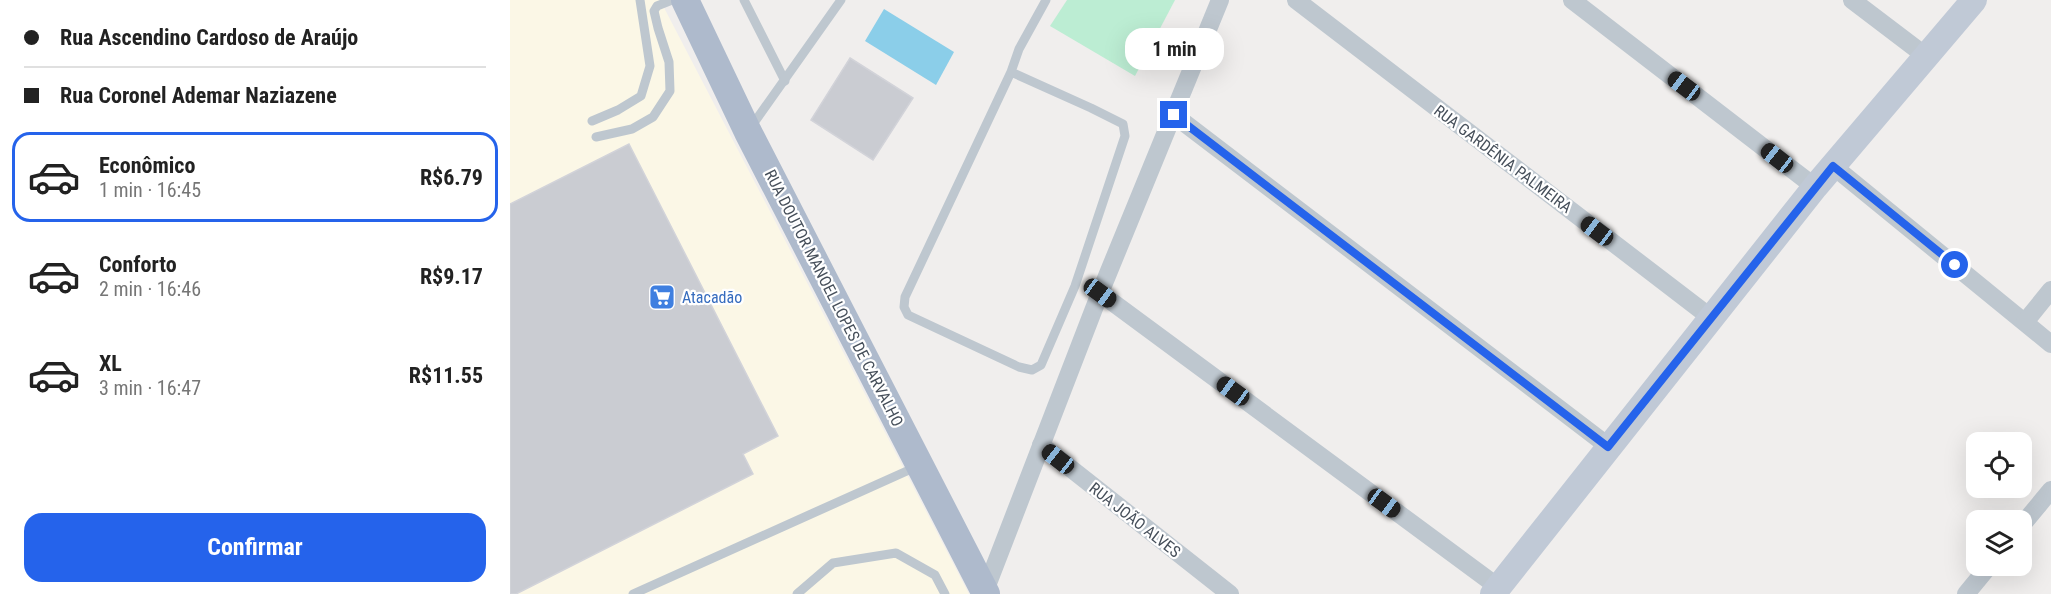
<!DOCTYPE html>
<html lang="pt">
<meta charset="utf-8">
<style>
:root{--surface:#fff;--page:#f2f2f2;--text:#222;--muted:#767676;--line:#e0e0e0;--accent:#2563eb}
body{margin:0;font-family:"Roboto Condensed",sans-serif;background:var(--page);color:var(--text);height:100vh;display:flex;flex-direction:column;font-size:22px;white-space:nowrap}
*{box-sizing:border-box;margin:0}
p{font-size:20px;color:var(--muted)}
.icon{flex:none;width:33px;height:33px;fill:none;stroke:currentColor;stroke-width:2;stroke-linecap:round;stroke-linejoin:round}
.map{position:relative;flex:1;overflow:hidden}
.drawer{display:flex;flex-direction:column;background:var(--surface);width:510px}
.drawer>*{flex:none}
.top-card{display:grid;align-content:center;height:132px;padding:0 24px;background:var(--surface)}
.fabs{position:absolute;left:1456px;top:432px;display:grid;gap:12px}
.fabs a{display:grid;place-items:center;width:66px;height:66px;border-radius:12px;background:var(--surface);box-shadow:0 6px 24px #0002;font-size:30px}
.end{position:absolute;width:27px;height:27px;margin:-14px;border:8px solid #2563eb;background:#fff;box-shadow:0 0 0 3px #fff}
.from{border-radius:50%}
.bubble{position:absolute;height:42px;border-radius:18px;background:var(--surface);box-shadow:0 6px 24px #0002;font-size:20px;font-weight:700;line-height:42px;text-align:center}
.car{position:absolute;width:18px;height:36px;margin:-18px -9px;border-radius:8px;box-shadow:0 0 4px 2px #0007;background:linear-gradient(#222 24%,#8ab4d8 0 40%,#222 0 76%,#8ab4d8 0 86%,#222 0)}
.top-card b{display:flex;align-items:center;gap:21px;height:57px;font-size:22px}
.top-card b+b{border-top:2px solid var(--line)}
.top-card i{width:15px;height:15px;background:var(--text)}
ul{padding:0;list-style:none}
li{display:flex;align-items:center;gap:18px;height:90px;margin:0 12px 9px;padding:0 12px;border:3px solid transparent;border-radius:18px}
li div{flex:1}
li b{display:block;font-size:22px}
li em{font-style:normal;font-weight:700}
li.on{border-color:var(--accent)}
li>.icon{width:54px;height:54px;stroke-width:1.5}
.primary-button{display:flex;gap:12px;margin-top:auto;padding:12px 24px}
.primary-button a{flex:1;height:69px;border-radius:18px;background:var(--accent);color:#fff;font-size:24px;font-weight:700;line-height:69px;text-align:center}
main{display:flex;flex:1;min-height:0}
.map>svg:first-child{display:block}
.commercial{fill:#fbf7e6}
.green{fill:#bcedd3}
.water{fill:#8bcee9}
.building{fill:#caccd2;stroke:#d2d3d9;stroke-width:1.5}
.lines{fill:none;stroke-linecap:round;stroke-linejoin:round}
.service{stroke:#bec7cf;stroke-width:9}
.minor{stroke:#bec7cf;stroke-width:18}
.secondary{stroke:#c0c9d6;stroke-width:26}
.primary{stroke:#aebacc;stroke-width:28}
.route{stroke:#2563eb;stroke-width:8}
.labels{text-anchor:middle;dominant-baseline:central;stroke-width:4.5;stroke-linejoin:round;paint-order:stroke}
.street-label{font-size:16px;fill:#464f5a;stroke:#fff}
.shop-label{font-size:16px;fill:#366cbe;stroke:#fff;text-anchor:start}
</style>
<main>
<section class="drawer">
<div class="top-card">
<b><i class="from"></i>Rua Ascendino Cardoso de Araújo</b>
<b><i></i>Rua Coronel Ademar Naziazene</b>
</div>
<ul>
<li class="on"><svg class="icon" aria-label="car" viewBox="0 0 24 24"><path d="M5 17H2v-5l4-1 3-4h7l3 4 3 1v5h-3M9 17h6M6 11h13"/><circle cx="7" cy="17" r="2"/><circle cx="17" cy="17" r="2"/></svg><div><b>Econômico</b><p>1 min · 16:45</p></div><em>R$6.79</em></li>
<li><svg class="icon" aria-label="car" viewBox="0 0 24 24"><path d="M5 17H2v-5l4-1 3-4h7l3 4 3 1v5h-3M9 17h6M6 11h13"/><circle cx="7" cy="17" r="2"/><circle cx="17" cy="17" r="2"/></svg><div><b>Conforto</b><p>2 min · 16:46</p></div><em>R$9.17</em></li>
<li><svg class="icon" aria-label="car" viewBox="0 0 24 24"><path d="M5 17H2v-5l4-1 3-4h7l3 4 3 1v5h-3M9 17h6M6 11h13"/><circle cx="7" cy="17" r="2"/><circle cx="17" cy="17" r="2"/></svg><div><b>XL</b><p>3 min · 16:47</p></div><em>R$11.55</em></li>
</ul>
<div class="primary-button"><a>Confirmar</a></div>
</section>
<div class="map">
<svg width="1541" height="594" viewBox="0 0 1541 594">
<rect width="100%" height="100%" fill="#f0eeed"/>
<!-- commercial -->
<path class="commercial" d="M 0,0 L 150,0 L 459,594 L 0,594 Z"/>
<!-- green -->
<path class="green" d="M 557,0 L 665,0 L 625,76 L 540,26 Z"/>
<!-- water -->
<path class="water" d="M 374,9 L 444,52 L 426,85 L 355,41 Z"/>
<!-- building -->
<g class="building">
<path d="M 340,58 L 403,98 L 363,160 L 301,120 Z"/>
<path d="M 119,144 L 268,436 L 233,454 L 243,474 L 6,594 L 0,594 L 0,204 Z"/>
</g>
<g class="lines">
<!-- service -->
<g class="service">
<path d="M 234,0 L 275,81"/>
<path d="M 501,72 L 581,108 L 613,124 L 615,136 L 565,286 L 531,365 L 522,370 L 509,367 L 398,315 L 394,307 L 395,297 L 501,72 L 509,49 L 536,0"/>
<path d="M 82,121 L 108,110 L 131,96 L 140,66 L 130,0"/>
<path d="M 241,127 L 331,0"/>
<path d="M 86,137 L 122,129 L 143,117 L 160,91 L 159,62 L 148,28 L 144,11 L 147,6 L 162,0"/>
<path d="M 123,594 L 408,466"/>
<path d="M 287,594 L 323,563 L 386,553 L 425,575 L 435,594"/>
</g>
<!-- minor -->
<g class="minor">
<path d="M 786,0 L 1200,317"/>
<path d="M 1062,0 L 1305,187"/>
<path d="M 1342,0 L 1417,57"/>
<path d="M 664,115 L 1098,446"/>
<path d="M 1323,166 L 1541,344"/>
<path d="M 590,293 L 988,587"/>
<path d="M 1515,322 L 1541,290"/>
<path d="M 531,445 L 720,594"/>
<path d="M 1512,525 L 1541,490"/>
<path d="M 475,591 L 590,293 L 710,0"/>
<path d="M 1456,594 L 1479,566"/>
</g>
<!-- secondary -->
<path class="secondary" d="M 983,594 L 1305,187 L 1464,0"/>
<!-- primary -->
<path class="primary" d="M 175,0 L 238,132 L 476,594"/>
</g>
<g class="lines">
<!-- route -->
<path class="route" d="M 664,115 L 1098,447 L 1323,166 L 1445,265"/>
</g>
<!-- icons -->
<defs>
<symbol id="supermarket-square" viewBox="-11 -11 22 22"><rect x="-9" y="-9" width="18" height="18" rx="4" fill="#3f7fe0" stroke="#fff"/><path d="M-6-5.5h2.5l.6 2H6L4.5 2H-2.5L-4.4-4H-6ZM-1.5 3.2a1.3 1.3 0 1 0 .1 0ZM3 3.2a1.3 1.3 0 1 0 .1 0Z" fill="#fff"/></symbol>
</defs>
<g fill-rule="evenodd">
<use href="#supermarket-square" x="137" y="282" width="30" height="30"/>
</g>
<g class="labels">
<!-- street labels -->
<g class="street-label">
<text transform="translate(993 159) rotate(37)">RUA GARDÊNIA PALMEIRA</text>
<text transform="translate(324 298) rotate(63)">RUA DOUTOR MANOEL LOPES DE CARVALHO</text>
<text transform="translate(625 520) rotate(38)">RUA JOÃO ALVES</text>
</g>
<!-- shop labels -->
<g class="shop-label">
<text x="172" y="297">Atacadão</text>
</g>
</g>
</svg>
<div class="fabs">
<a><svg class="icon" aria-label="locate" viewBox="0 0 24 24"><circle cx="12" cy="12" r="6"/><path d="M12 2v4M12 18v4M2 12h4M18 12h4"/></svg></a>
<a><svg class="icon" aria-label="layers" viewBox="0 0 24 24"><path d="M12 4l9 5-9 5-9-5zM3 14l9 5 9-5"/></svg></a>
</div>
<i class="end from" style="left:1445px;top:265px"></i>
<i class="end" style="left:664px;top:115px"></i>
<div class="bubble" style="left:615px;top:28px;width:99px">1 min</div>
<i class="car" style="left:1174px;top:86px;rotate:307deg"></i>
<i class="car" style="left:1267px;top:158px;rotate:308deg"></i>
<i class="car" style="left:1087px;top:231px;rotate:307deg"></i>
<i class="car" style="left:590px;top:293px;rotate:126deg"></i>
<i class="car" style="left:723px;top:391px;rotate:306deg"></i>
<i class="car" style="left:548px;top:459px;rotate:308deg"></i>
<i class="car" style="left:874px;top:503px;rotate:126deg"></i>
</div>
</main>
